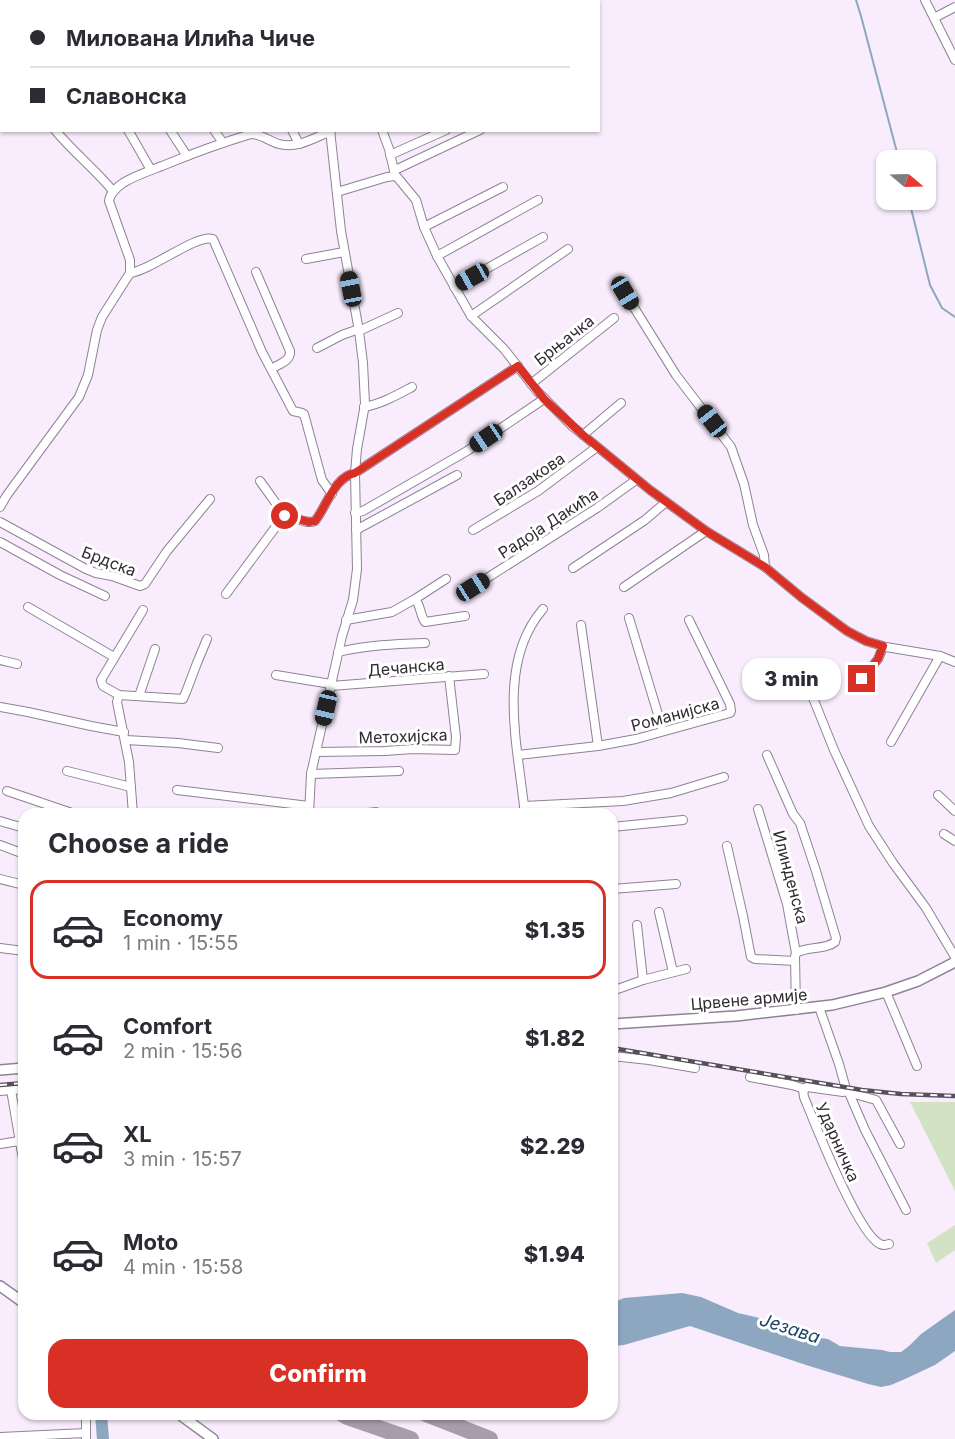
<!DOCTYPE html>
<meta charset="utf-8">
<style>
:root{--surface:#fff;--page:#f7f7f7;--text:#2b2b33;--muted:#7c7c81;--line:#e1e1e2;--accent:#d93025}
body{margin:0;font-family:Inter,sans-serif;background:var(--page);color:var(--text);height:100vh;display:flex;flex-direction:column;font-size:22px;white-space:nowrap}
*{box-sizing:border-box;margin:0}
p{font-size:20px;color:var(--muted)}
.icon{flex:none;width:33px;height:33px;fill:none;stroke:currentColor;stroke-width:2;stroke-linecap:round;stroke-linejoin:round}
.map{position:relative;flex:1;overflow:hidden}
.sheet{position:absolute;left:18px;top:808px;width:600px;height:612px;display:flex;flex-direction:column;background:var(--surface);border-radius:18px;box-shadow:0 2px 4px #0004}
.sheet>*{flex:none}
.hud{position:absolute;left:0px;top:0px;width:600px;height:132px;box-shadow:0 2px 4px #0004;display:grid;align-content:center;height:132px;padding:0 30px;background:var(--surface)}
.needle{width:39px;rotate:109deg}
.buttons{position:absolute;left:876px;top:150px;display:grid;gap:12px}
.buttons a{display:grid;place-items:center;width:60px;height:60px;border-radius:12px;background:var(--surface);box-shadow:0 2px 4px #0004;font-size:30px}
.end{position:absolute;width:27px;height:27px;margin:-14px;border:8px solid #d93025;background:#fff;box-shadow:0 0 0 3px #fff}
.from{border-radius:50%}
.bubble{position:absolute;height:42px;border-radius:18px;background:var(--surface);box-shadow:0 2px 4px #0004;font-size:20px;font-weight:800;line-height:42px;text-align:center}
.car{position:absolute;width:18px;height:36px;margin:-18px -9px;border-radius:8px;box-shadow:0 0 4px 2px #0007;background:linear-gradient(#222 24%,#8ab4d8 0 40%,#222 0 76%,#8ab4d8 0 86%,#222 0)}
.hud b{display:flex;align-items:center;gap:21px;height:57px;font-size:22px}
.hud b+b{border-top:2px solid var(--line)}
.hud i{width:15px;height:15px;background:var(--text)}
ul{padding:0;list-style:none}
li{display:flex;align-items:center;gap:18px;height:99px;margin:0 12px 9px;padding:0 18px;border:3px solid transparent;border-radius:18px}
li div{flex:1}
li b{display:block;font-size:22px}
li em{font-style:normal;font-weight:800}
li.selected{border-color:var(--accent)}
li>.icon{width:54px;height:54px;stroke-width:1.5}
h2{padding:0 30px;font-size:27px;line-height:72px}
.cta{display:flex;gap:12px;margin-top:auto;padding:12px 30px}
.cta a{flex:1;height:69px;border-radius:18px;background:var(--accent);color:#fff;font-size:24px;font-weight:800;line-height:69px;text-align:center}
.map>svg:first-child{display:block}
.green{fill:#d4e2c4}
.water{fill:#8ea7c0}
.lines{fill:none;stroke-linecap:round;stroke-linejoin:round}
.stream{stroke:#8ea7c0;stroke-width:2}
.river{stroke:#8ea7c0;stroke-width:12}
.taxiway{stroke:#a89eab;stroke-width:16}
.minor-casing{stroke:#908194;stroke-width:10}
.major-casing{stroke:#908194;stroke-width:12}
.minor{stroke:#fff;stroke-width:8}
.major{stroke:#fff;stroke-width:9}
.rail-casing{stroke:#575059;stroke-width:4.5}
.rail{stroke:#fff;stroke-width:2;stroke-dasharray:7;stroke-linecap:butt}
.route{stroke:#d93025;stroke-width:8}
.labels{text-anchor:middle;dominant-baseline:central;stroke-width:6;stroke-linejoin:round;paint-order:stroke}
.street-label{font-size:16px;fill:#312b32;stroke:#fff}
.water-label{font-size:18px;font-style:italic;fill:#1c4267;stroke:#fff}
</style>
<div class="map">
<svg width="955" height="1439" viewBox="0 0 955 1439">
<rect width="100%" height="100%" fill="#f9edfd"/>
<!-- green -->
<g class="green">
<path d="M 910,1102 L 955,1102 L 955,1191 Z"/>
<path d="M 955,1225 L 955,1250 L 936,1263 L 927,1243 Z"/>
</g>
<!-- water -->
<path class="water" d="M 682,1293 L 701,1297 L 738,1313 L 764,1319 L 814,1337 L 828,1339 L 840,1346 L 882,1350 L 890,1352 L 901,1352 L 909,1346 L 921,1334 L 955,1310 L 955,1351 L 935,1365 L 905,1379 L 891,1385 L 881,1387 L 868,1384 L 806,1365 L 690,1326 L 624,1345 L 612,1346 L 612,1303 L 624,1298 Z"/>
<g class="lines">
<!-- stream -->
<g class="stream">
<path d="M 856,0 L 861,16 L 899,160"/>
<path d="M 909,200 L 930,285 L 942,308 L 955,317"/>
</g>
<!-- river -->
<path class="river" d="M 101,1414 L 103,1439"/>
<!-- taxiway -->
<g class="taxiway">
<path d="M 342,1414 L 347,1417 L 411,1439"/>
<path d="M 426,1414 L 490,1439"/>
</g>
<defs>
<g id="minor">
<path d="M 184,0 L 185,2"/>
<path d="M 287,0 L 288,2"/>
<path d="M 925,0 L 955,60"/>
<path d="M 378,2 L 381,0"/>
<path d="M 934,18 L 955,7"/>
<path d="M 55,130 C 73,152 95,169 113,191"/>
<path d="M 128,130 L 151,170"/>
<path d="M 170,130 L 187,156"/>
<path d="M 214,130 L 223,143"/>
<path d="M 292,130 L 299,144"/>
<path d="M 382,130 L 389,149 L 395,175"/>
<path d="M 390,155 L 446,130"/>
<path d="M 395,170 L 480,130"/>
<path d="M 337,192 L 387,177 L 395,176 L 397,177 L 416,200 L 424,227 L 437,256 L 471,316 L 504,349 L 537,391 L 572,426 L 650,490 L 706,531 L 765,567 L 801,597 L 847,631 L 866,641 L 886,647 L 940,656 L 955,662"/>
<path d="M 424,227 L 503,187"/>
<path d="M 437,256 L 538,200"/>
<path d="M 306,259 L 344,252"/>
<path d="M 256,272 L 290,351 C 291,361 279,364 271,369"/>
<path d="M 130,273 C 152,270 196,234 213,239 L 262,352 L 293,411 L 302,413 L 304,414 L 322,480 L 332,494"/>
<path d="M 454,287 L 543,237"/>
<path d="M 625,293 L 676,375 L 731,447 L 744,484 L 753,525 L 764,555 L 765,567"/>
<path d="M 471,316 L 568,249"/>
<path d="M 359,331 L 398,313"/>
<path d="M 317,348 L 342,335 L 359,329"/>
<path d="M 531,384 L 614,318"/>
<path d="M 364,407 C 381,404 397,395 412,387"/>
<path d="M 583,435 L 621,403"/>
<path d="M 260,481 L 285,516"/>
<path d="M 0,507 L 7,495 L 79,397 L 88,375 L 97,330 L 102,317 L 130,273 L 130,260 L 109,201 C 110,193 116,188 123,183 C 134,176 149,171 162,166 C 191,154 221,143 251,134 C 261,134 269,141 279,144 C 297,149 314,138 331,131"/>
<path d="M 355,513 L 363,511 L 467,451 L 544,399"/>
<path d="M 0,522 L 86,569 L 96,573 L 112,576 L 140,586 L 145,584 L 167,551 L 210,499"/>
<path d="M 356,530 L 457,475"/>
<path d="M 473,530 L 538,491 L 597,447"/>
<path d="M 0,542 L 60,575 L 105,596"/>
<path d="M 573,568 L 645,520 L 666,502"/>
<path d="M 473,587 L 597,508 L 636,480"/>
<path d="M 624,587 L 706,531"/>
<path d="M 226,594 L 283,517 C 294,515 304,525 315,521 C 327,506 334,477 355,473 L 518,366"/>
<path d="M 415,599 C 421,606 420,615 425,622 L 465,616"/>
<path d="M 28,607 L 114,657"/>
<path d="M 143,610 L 101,680 L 103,686 L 119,695 L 183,699 L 186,692 L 197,663 L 207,639"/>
<path d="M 629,618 L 663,731"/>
<path d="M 346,620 L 392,612 L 415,599 L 446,579"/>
<path d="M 581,625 L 598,746"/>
<path d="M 338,652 C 367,645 396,644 425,643"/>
<path d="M 0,660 L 17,664"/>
<path d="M 276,675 L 331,684"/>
<path d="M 862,679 L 878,659 L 883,647"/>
<path d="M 331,686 L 484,674"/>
<path d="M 809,688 L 834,750 L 869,826 L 893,863 L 926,908 L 955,957"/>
<path d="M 119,695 L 117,702 L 129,762 L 133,814"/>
<path d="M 139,696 L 155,649"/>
<path d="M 0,707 L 28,712 L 91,726 L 124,732"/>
<path d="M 126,740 L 178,743 L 218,748"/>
<path d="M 891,742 L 940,656"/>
<path d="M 316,752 L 385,751 L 413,749 L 455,750 L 456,737 L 449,676"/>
<path d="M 518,755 L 598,746 L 636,739 L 730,713 L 731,711 L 730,704 L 689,620"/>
<path d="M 767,755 L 793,814 L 800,823 L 816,871 L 836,938 L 835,942 C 825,950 808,946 796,953 L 795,956 L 796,1010"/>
<path d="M 67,771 L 131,787"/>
<path d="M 311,774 L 399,771"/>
<path d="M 177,790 L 309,806"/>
<path d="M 7,791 L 75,814"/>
<path d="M 938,795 L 955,811"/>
<path d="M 524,806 L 623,801 L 671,793 L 724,777"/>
<path d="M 758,809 L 787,904 L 796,953"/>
<path d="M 309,814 L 311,774 L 342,636 L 353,600 L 357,569 L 355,473 L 357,449 L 365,404 L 363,363 L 359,331 L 341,231 L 330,130"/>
<path d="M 360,814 L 376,812"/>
<path d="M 524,814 L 524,806 C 517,743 497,662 543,609"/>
<path d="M 0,821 L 24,828"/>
<path d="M 612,827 L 683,820"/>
<path d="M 944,834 L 955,841"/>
<path d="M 0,845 L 24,854"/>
<path d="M 727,846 L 743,916 L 751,957 L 755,959 L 795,961"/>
<path d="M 0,879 L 24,885"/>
<path d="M 612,889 L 676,884"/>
<path d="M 659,912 L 673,972"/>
<path d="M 637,925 L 643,980"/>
<path d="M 0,948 L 24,951"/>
<path d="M 612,991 L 643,980 L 686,969"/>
<path d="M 886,992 L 917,1066"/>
<path d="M 819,1007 L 839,1064 L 846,1089 L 843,1092 L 807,1087 L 803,1090 L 804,1097 C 815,1124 858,1234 880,1244 C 884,1246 885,1245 889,1244"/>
<path d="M 612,1056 L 649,1060 L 695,1068"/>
<path d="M 750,1077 L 792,1085 L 805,1089"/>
<path d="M 24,1089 L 11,1090 L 24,1165"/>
<path d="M 0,1091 L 11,1090"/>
<path d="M 847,1092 L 876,1100 L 900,1144"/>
<path d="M 849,1093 L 865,1130 L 906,1210"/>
<path d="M 0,1144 L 19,1141"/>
<path d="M 24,1276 L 24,1287"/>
<path d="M 86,1414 L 86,1439"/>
<path d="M 0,1437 L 86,1433"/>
</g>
<g id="major">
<path d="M 612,1024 L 736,1016 L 832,1005 L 886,992 L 918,981 L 955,962"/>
<path d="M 0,1070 L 24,1068"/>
<path d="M 0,1286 L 24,1303"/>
<path d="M 179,1414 L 213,1439"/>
</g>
</defs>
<!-- minor casing -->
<use href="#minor" class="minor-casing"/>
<!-- major casing -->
<use href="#major" class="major-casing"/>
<!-- minor -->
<use href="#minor" class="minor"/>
<!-- major -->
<use href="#major" class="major"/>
<defs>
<g id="rail">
<path d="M 612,1048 L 862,1090 L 901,1094 L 955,1096"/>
<path d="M 0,1085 L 24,1083"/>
</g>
</defs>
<!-- rail casing -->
<use href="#rail" class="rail-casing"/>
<!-- rail -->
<use href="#rail" class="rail"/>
</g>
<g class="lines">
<!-- route -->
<path class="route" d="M 285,516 L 309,522 L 315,521 C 327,506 334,477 355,473 L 518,366 L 544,399 L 583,435 L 650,490 L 706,531 L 765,567 L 801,597 L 847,631 L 866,641 L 883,646 L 878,659 L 862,679"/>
</g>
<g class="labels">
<!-- street labels -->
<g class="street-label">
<text transform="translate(564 340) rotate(-38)">Брњачка</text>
<text transform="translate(529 479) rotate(-34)">Балзакова</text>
<text transform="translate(548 523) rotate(-33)">Радоја Дакића</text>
<text transform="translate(109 561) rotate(21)">Брдска</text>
<text transform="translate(406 667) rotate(-5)">Дечанска</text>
<text transform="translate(675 714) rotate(-15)">Романијска</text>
<text transform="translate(403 736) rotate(-2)">Метохијска</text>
<text transform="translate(791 877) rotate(75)">Илинденска</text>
<text transform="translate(749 999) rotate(-5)">Црвене армије</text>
<text transform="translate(838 1142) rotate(66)">Ударничка</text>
</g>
<!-- water labels -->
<g class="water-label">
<text transform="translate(790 1328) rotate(18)">Језава</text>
</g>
</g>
</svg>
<div class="buttons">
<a><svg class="needle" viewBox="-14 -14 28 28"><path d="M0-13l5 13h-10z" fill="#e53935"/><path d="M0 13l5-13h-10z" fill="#7c7c81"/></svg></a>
</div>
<i class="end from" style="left:285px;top:516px"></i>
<i class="end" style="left:862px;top:679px"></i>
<div class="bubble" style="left:742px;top:658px;width:99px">3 min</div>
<i class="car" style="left:472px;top:277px;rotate:241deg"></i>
<i class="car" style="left:351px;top:289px;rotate:349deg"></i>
<i class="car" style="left:625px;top:293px;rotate:149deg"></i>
<i class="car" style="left:712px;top:421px;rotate:322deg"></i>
<i class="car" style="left:486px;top:438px;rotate:236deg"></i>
<i class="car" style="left:473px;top:587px;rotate:58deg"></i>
<i class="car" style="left:326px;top:708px;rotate:193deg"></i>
<div class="hud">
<b><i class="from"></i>Милована Илића Чиче</b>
<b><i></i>Славонска</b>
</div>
<section class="sheet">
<h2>Choose a ride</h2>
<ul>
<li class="selected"><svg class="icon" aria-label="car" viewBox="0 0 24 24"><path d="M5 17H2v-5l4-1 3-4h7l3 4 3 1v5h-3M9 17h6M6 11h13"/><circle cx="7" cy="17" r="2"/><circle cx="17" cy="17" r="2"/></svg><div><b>Economy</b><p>1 min · 15:55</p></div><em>$1.35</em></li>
<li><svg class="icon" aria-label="car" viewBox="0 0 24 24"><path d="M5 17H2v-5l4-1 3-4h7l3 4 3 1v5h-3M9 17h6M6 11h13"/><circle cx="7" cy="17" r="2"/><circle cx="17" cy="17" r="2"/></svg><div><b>Comfort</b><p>2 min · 15:56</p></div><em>$1.82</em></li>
<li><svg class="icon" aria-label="car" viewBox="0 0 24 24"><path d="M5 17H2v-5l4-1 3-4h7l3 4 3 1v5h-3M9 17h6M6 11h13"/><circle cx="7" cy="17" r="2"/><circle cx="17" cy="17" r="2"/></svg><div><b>XL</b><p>3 min · 15:57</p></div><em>$2.29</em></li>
<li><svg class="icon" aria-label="car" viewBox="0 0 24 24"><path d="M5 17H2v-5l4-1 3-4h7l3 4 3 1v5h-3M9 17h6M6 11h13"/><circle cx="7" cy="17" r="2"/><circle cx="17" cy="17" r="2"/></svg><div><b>Moto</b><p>4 min · 15:58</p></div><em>$1.94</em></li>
</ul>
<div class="cta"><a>Confirm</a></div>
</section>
</div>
